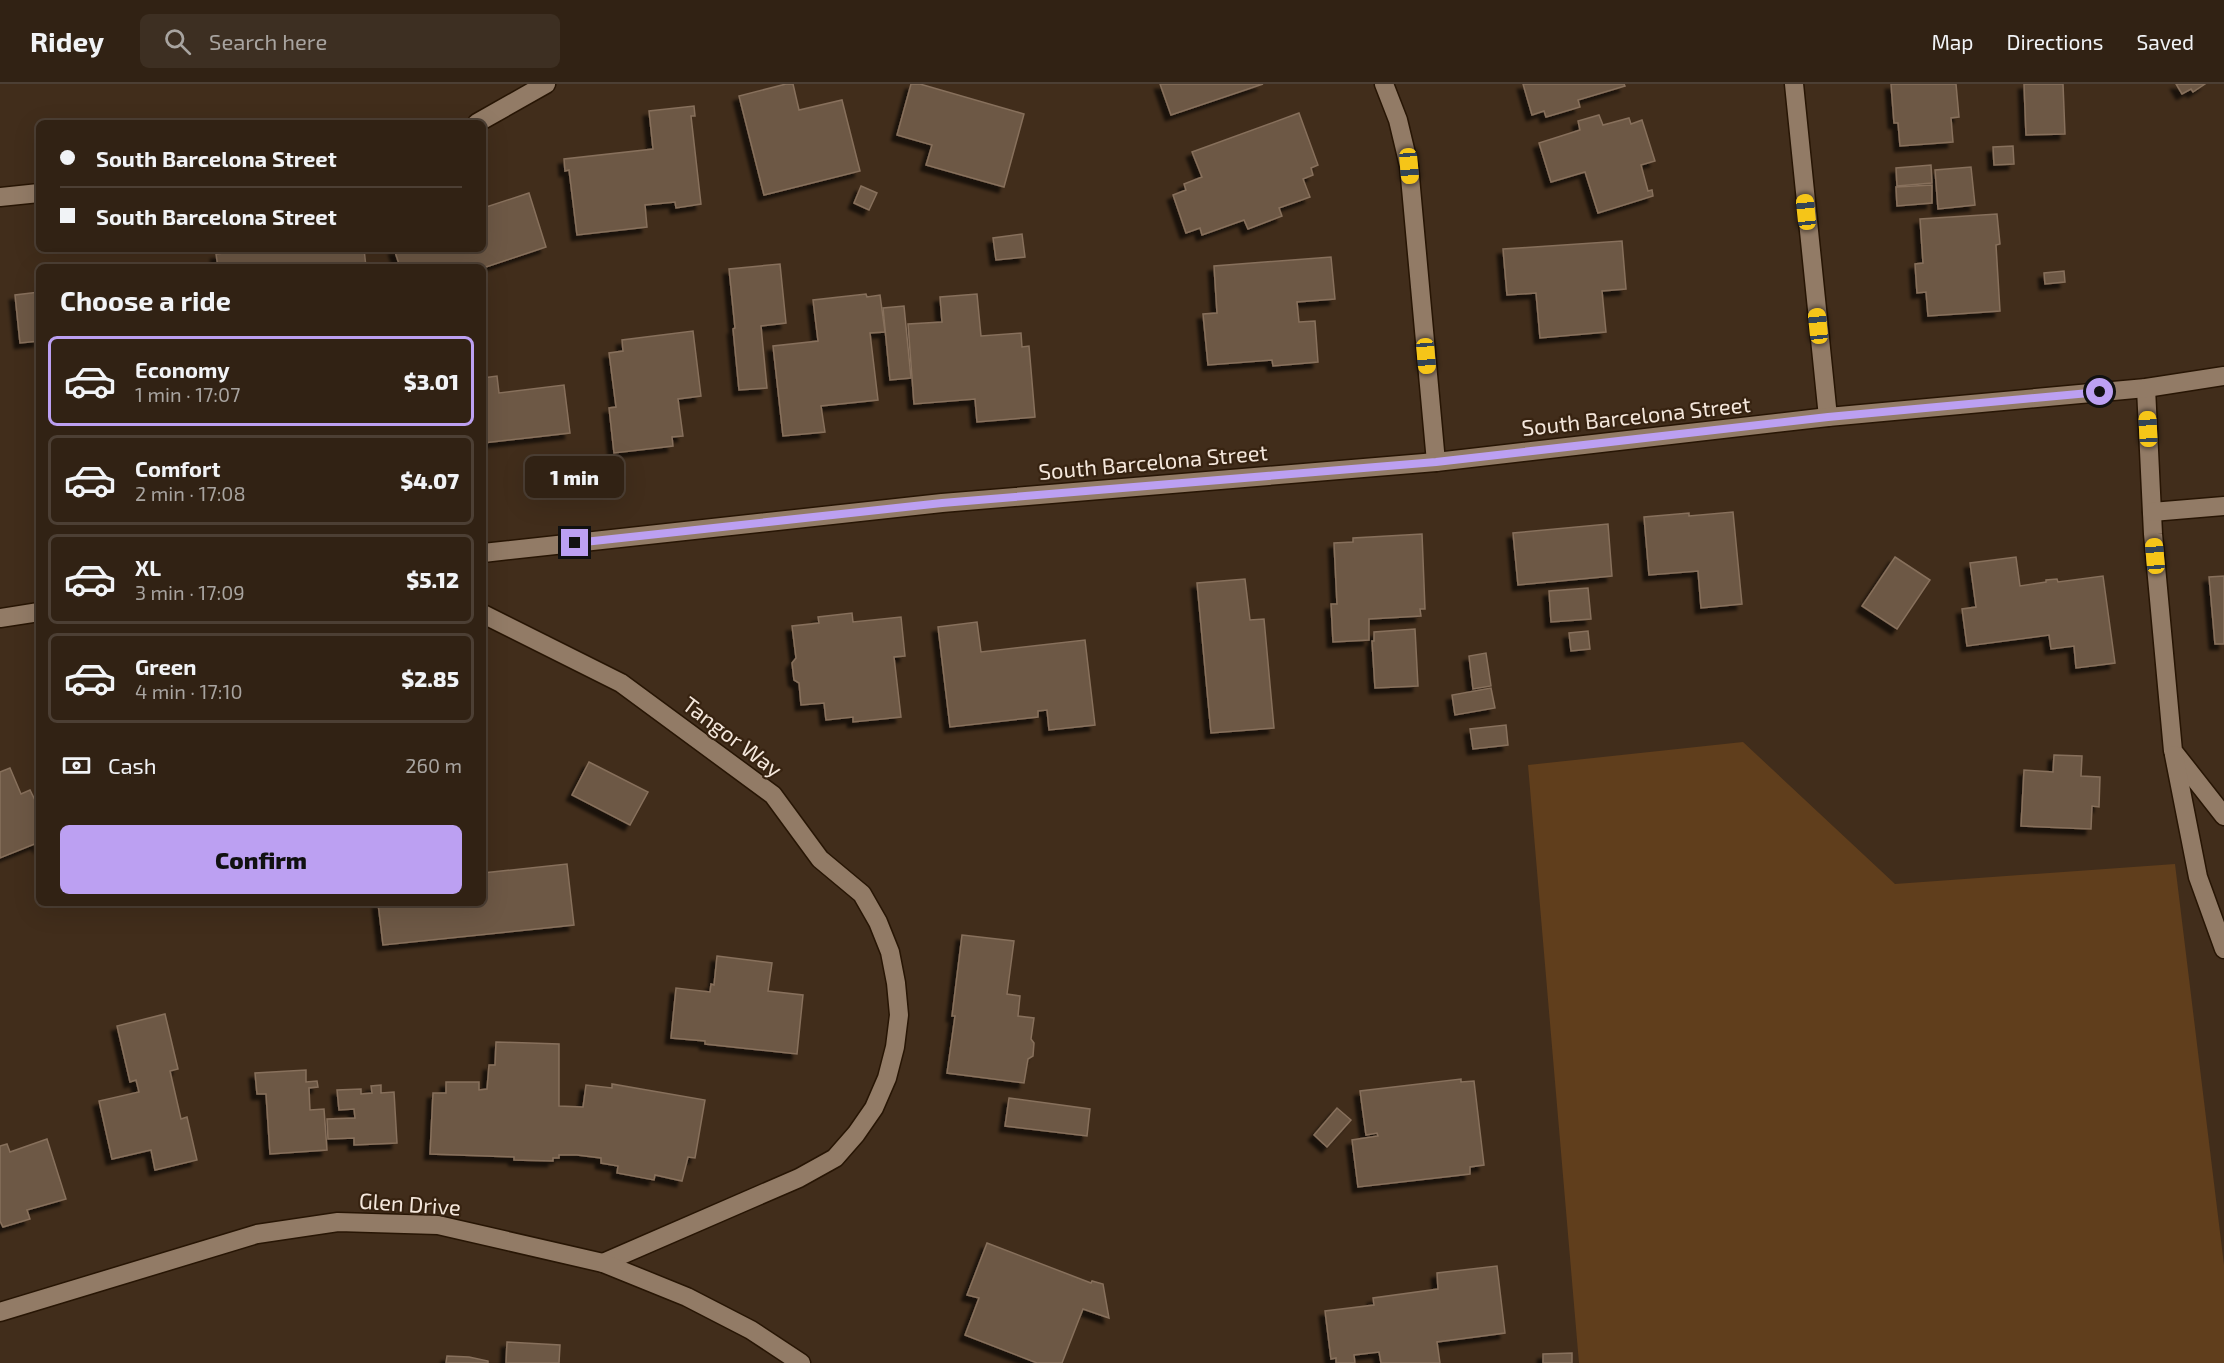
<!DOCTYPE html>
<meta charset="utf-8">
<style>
:root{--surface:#312214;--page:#3d2f22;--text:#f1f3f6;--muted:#a8a4a0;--line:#4c3f34;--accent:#bca0f2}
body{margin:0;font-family:"Exo 2",sans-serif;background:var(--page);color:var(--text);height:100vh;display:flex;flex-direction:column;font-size:22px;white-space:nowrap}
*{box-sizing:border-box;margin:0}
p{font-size:20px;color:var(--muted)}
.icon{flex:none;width:33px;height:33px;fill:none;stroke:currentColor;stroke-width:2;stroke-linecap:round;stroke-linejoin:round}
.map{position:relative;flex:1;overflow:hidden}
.details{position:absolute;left:36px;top:180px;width:450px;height:642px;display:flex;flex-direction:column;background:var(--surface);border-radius:9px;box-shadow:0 6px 24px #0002,0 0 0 2px var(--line)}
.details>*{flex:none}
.guide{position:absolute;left:36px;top:36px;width:450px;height:132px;border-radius:9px;box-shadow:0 6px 24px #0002,0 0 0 2px var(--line);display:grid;align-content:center;height:132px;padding:0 24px;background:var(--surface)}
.end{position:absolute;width:27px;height:27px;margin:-14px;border:8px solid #bca0f2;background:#111;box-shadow:0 0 0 3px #111}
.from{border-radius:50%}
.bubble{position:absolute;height:42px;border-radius:9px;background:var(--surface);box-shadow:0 6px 24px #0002,0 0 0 2px var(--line);font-size:20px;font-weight:800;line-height:42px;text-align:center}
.car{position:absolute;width:18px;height:36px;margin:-18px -9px;border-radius:8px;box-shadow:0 0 4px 2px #0007;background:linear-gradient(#f5c518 24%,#345 0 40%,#f5c518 0 76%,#345 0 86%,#f5c518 0)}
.guide b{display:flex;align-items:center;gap:21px;height:57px;font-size:22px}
.guide b+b{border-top:2px solid var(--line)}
.guide i{width:15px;height:15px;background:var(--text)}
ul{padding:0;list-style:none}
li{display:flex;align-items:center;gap:18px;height:90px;margin:0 12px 9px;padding:0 12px;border:3px solid var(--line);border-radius:9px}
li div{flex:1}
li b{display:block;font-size:22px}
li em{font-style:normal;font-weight:800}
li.on{border-color:var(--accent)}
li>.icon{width:54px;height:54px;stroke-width:1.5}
h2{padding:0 24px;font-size:27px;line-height:72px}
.pay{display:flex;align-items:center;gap:15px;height:66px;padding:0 24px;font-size:22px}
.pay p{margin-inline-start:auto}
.cta{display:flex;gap:12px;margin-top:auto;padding:12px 24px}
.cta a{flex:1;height:69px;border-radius:9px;background:var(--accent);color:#111;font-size:24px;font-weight:800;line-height:69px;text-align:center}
header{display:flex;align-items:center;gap:36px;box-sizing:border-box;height:84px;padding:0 30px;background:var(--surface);border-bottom:2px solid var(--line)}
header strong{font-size:28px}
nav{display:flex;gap:33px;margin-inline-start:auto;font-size:21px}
.search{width:420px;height:54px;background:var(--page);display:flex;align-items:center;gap:15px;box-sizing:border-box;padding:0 21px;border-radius:9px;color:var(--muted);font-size:22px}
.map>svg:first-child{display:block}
.green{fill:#603e1c}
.building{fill:#6d5844;stroke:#87705c;stroke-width:1.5;filter:url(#shadow)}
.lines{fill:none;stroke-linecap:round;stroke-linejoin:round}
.lane-casing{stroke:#271504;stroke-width:21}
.street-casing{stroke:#271504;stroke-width:21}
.secondary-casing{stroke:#271504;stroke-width:21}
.lane{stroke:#927b66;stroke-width:18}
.street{stroke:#927b66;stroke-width:18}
.secondary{stroke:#927b66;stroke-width:18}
.route{stroke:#bca0f2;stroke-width:8}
.labels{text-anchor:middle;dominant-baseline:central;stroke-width:4.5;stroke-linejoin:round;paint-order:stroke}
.street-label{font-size:22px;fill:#f4e7dc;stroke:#372311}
</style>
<header>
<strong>Ridey</strong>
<div class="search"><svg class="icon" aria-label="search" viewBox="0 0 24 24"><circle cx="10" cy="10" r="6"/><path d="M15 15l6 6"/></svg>Search here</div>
<nav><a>Map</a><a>Directions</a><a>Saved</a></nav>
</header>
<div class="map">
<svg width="2224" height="1279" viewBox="0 0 2224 1279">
<defs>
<filter id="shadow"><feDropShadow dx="-5.5" dy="5.5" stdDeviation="1.5" flood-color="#0009"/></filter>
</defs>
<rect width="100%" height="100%" fill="#412d1b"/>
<!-- green -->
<path class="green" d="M 1743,658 L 1895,800 L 2175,780 L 2224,1181 L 2224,1279 L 1579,1279 L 1528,681 Z"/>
<!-- building -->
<g class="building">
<path d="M 786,0 L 793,0 L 799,26 L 842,16 L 860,87 L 764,111 L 739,12 Z"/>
<path d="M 911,0 L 920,0 L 1024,30 L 1004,103 L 926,81 L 932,61 L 897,51 Z"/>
<path d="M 1160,0 L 1263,0 L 1171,31 Z"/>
<path d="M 1523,0 L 1624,0 L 1625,2 L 1578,16 L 1580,23 L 1546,33 L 1544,27 L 1532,31 Z"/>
<path d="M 1891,0 L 1956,0 L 1959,33 L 1951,34 L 1953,58 L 1900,62 L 1898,39 L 1894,39 Z"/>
<path d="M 2024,0 L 2063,0 L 2065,50 L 2026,51 Z"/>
<path d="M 2176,0 L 2205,0 L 2193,8 L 2191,5 L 2182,10 Z"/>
<path d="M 694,22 L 695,32 L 691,32 L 701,120 L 676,124 L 675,118 L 645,121 L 647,143 L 577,151 L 569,86 L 565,87 L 564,75 L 653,65 L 649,27 Z"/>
<path d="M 1299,29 L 1318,81 L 1311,84 L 1313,91 L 1303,95 L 1310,113 L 1279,124 L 1282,132 L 1248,145 L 1244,136 L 1202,151 L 1200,144 L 1186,149 L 1173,111 L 1186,106 L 1184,100 L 1202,93 L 1192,68 Z"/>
<path d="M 1599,31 L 1603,41 L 1629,34 L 1631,40 L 1642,36 L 1655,77 L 1641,81 L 1648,107 L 1652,106 L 1653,112 L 1598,129 L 1585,88 L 1551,98 L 1539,59 L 1580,46 L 1578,37 Z"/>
<path d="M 2013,62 L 2014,80 L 1994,81 L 1993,63 Z"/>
<path d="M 1931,81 L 1932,99 L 1897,102 L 1896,84 Z"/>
<path d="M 1971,83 L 1975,121 L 1938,125 L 1935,86 Z"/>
<path d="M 1932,101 L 1932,119 L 1897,122 L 1896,103 Z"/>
<path d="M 861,102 L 877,109 L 869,126 L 854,119 Z"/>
<path d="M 529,109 L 546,163 L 483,184 L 400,183 L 394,165 L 483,165 L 483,124 Z"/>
<path d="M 1997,130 L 2000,160 L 1996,161 L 2000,227 L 1928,232 L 1926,208 L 1917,209 L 1915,180 L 1923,179 L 1920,135 Z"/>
<path d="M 1022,150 L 1025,173 L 996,176 L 993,154 Z"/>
<path d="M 1622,157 L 1626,205 L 1602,207 L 1606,248 L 1540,254 L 1536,209 L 1507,211 L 1503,165 Z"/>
<path d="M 256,165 L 364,165 L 366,183 L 218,183 L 216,170 Z"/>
<path d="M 1331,173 L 1335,215 L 1297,218 L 1299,238 L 1315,237 L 1318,278 L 1273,282 L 1272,276 L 1208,281 L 1203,230 L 1217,229 L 1214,182 Z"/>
<path d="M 780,180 L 786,239 L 761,242 L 767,304 L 739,306 L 733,245 L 735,244 L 729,185 Z"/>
<path d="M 2064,187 L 2065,198 L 2045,200 L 2044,189 Z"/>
<path d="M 39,208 L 39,257 L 20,259 L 15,211 Z"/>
<path d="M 866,210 L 867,213 L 880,211 L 885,248 L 870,249 L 878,316 L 821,322 L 825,348 L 783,352 L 773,262 L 818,257 L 813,216 Z"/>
<path d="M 977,210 L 981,252 L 1021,249 L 1022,263 L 1029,262 L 1035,333 L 977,338 L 975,315 L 914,320 L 908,240 L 942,238 L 940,213 Z"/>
<path d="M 904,222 L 911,294 L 890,296 L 883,224 Z"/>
<path d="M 693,247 L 701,312 L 678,315 L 683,352 L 672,353 L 673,362 L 614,369 L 609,324 L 616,323 L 609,269 L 623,267 L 622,256 Z"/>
<path d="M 497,292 L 499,309 L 564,301 L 570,349 L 483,359 L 483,366 L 483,294 Z"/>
<path d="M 1733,428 L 1742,520 L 1701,524 L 1698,487 L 1649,491 L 1644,433 L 1689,429 L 1689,432 Z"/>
<path d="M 1608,440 L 1612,492 L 1518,501 L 1513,449 Z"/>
<path d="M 1422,450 L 1425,525 L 1420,525 L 1421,532 L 1369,535 L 1369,556 L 1333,558 L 1331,520 L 1337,520 L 1334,459 L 1353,458 L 1353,454 Z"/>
<path d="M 1895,473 L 1930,496 L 1897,545 L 1862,522 Z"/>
<path d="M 2016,473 L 2020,502 L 2046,498 L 2046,496 L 2057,495 L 2058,498 L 2103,492 L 2115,579 L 2076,584 L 2074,562 L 2051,565 L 2049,551 L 1967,562 L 1962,525 L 1976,523 L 1970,479 Z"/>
<path d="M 2224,492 L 2224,560 L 2215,560 L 2209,493 Z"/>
<path d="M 1245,495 L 1250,536 L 1264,535 L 1274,644 L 1211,649 L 1197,499 Z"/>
<path d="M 1588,504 L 1591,535 L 1551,538 L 1549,507 Z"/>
<path d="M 852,529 L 853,538 L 901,533 L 905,572 L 894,573 L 901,633 L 853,638 L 853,633 L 826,636 L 824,619 L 801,621 L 799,599 L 794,596 L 792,579 L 796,574 L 792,542 L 819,539 L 818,533 Z"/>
<path d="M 977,538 L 981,568 L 1085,556 L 1095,641 L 1049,646 L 1047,626 L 1038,627 L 1038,633 L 950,643 L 938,543 Z"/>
<path d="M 1415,545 L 1418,602 L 1375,604 L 1372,557 L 1374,557 L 1374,548 Z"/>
<path d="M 1588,547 L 1590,565 L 1571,567 L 1569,549 Z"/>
<path d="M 1486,569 L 1491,602 L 1473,605 L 1469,572 Z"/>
<path d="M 1491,604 L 1495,624 L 1455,631 L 1452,611 Z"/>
<path d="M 1506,641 L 1508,661 L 1473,665 L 1470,645 Z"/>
<path d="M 2054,671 L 2082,672 L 2081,692 L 2100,693 L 2099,723 L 2092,722 L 2091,745 L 2021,742 L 2024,686 L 2053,688 Z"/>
<path d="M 589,678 L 648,708 L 630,741 L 572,711 Z"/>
<path d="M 10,684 L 21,710 L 30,706 L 36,718 L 39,717 L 39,764 L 37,759 L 0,774 L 0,688 Z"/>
<path d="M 567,780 L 574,841 L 383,861 L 378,819 L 483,819 L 483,789 Z"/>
<path d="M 962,851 L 1014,857 L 1007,910 L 1020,912 L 1018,932 L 1034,934 L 1031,955 L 1034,959 L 1033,972 L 1028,975 L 1024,999 L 947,989 L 955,932 L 952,932 Z"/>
<path d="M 717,872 L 772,879 L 768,907 L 803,911 L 797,970 L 705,960 L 705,957 L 671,954 L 676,904 L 710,908 L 711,900 L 714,901 Z"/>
<path d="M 165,930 L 178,985 L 170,987 L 181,1035 L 187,1033 L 197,1076 L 155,1086 L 151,1066 L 112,1075 L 99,1017 L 139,1008 L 136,996 L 130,998 L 117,942 Z"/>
<path d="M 496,958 L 559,960 L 559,1022 L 583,1023 L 586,1001 L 612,1004 L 612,1000 L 705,1016 L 695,1074 L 688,1073 L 682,1097 L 655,1091 L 654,1096 L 617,1089 L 618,1082 L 601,1079 L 601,1074 L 577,1071 L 559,1071 L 559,1074 L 553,1074 L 553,1077 L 514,1076 L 514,1073 L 430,1070 L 433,1009 L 446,1009 L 446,998 L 479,998 L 479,1006 L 487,1005 L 489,981 L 495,981 Z"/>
<path d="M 306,986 L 306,998 L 317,997 L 318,1003 L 309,1004 L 310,1026 L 324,1025 L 327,1066 L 270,1070 L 266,1010 L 257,1010 L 255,989 Z"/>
<path d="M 1461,995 L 1461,998 L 1474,997 L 1484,1081 L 1470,1083 L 1470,1090 L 1358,1103 L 1352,1056 L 1378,1052 L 1377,1049 L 1366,1051 L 1360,1007 Z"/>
<path d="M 381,1001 L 381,1009 L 394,1008 L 397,1059 L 354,1061 L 354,1054 L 328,1055 L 327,1035 L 355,1034 L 354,1025 L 339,1026 L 337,1006 L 361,1005 L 361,1010 L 372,1009 L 371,1002 Z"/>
<path d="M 1009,1014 L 1090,1025 L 1087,1052 L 1005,1042 Z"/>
<path d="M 1337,1024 L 1351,1036 L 1327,1063 L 1314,1051 Z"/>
<path d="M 47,1055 L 66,1115 L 27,1126 L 30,1135 L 3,1143 L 0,1137 L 0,1062 L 7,1060 L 10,1068 Z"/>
<path d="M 987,1159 L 1091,1199 L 1092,1197 L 1103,1200 L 1109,1234 L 1083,1225 L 1062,1279 L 1037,1279 L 965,1251 L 979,1214 L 967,1211 Z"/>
<path d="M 1497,1182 L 1505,1249 L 1437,1258 L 1440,1279 L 1381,1279 L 1379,1268 L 1354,1271 L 1355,1279 L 1336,1279 L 1336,1274 L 1331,1275 L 1325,1227 L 1374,1221 L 1373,1214 L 1438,1205 L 1437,1189 Z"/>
<path d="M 507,1258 L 560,1261 L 559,1279 L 506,1279 Z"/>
<path d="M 1572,1269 L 1572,1279 L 1543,1279 L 1543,1270 Z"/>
<path d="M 447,1272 L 469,1273 L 488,1277 L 488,1279 L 446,1279 Z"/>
</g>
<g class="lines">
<defs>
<g id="lane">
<path d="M 2146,304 L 2153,450 L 2173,667 L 2224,732"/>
<path d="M 2152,428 L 2224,422"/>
<path d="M 2174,671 L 2198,793 L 2224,865"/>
</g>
<g id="street">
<path d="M 1384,0 L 1398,36 L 1409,82 L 1436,378"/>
<path d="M 1794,0 L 1828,333"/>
<path d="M 477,39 L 546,0"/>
<path d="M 0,113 L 39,109"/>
<path d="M 483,530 L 621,599 L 773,711 L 820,775 L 862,810 L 878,838 L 890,868 L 896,899 L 899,931 L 895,963 L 887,994 L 874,1024 L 856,1050 L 835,1074 L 799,1094 L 603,1179"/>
<path d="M 0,1228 L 257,1150 L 338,1138 L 438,1141 L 603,1179 L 687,1213 L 751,1246 L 801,1279"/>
</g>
<g id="secondary">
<path d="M 483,469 L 942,419 L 1436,378 L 1828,333 L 2146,304 L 2224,292"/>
<path d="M 0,534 L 39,528"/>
</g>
</defs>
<!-- lane casing -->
<use href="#lane" class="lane-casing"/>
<!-- street casing -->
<use href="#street" class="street-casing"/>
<!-- secondary casing -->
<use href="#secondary" class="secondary-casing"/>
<!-- lane -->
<use href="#lane" class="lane"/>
<!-- street -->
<use href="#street" class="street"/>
<!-- secondary -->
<use href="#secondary" class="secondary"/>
</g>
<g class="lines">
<!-- route -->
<path class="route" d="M 575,459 L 942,419 L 1436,378 L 1828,333 L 2100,308"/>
</g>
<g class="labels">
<!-- street labels -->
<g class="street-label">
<text transform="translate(1636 331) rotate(-6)">South Barcelona Street</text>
<text transform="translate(1153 377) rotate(-5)">South Barcelona Street</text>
<text transform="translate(733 652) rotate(37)">Tangor Way</text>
<text transform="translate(410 1119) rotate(4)">Glen Drive</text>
</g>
</g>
</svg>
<i class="end from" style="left:2100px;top:308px"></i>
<i class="end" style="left:575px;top:459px"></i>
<div class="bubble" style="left:525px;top:372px;width:99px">1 min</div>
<i class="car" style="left:1409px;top:82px;rotate:175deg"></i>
<i class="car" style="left:1806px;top:128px;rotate:354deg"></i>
<i class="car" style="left:1818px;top:242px;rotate:354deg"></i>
<i class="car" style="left:1426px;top:272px;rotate:175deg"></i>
<i class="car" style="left:2148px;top:345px;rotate:357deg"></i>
<i class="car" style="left:2155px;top:472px;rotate:355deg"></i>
<div class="guide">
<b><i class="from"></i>South Barcelona Street</b>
<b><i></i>South Barcelona Street</b>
</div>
<section class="details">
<h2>Choose a ride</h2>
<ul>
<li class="on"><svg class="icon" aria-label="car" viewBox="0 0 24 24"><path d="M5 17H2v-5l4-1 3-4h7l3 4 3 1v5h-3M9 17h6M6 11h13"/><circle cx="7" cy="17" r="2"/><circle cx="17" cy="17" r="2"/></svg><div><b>Economy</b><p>1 min · 17:07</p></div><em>$3.01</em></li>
<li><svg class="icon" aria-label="car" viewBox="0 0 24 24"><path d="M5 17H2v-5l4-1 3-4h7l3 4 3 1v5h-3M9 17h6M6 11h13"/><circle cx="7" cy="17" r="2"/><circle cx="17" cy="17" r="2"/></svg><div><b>Comfort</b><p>2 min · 17:08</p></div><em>$4.07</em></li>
<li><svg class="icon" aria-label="car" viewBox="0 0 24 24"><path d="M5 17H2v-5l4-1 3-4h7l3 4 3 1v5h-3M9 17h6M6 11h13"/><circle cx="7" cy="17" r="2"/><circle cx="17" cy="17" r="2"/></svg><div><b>XL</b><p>3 min · 17:09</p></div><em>$5.12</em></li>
<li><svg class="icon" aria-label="car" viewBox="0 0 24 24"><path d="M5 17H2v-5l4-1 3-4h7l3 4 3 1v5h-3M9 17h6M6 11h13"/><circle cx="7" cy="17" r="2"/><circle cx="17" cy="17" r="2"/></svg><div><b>Green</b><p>4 min · 17:10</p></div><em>$2.85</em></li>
</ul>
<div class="pay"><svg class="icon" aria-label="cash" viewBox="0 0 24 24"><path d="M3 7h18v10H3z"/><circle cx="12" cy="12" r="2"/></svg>Cash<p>260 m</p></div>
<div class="cta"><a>Confirm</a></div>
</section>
</div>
